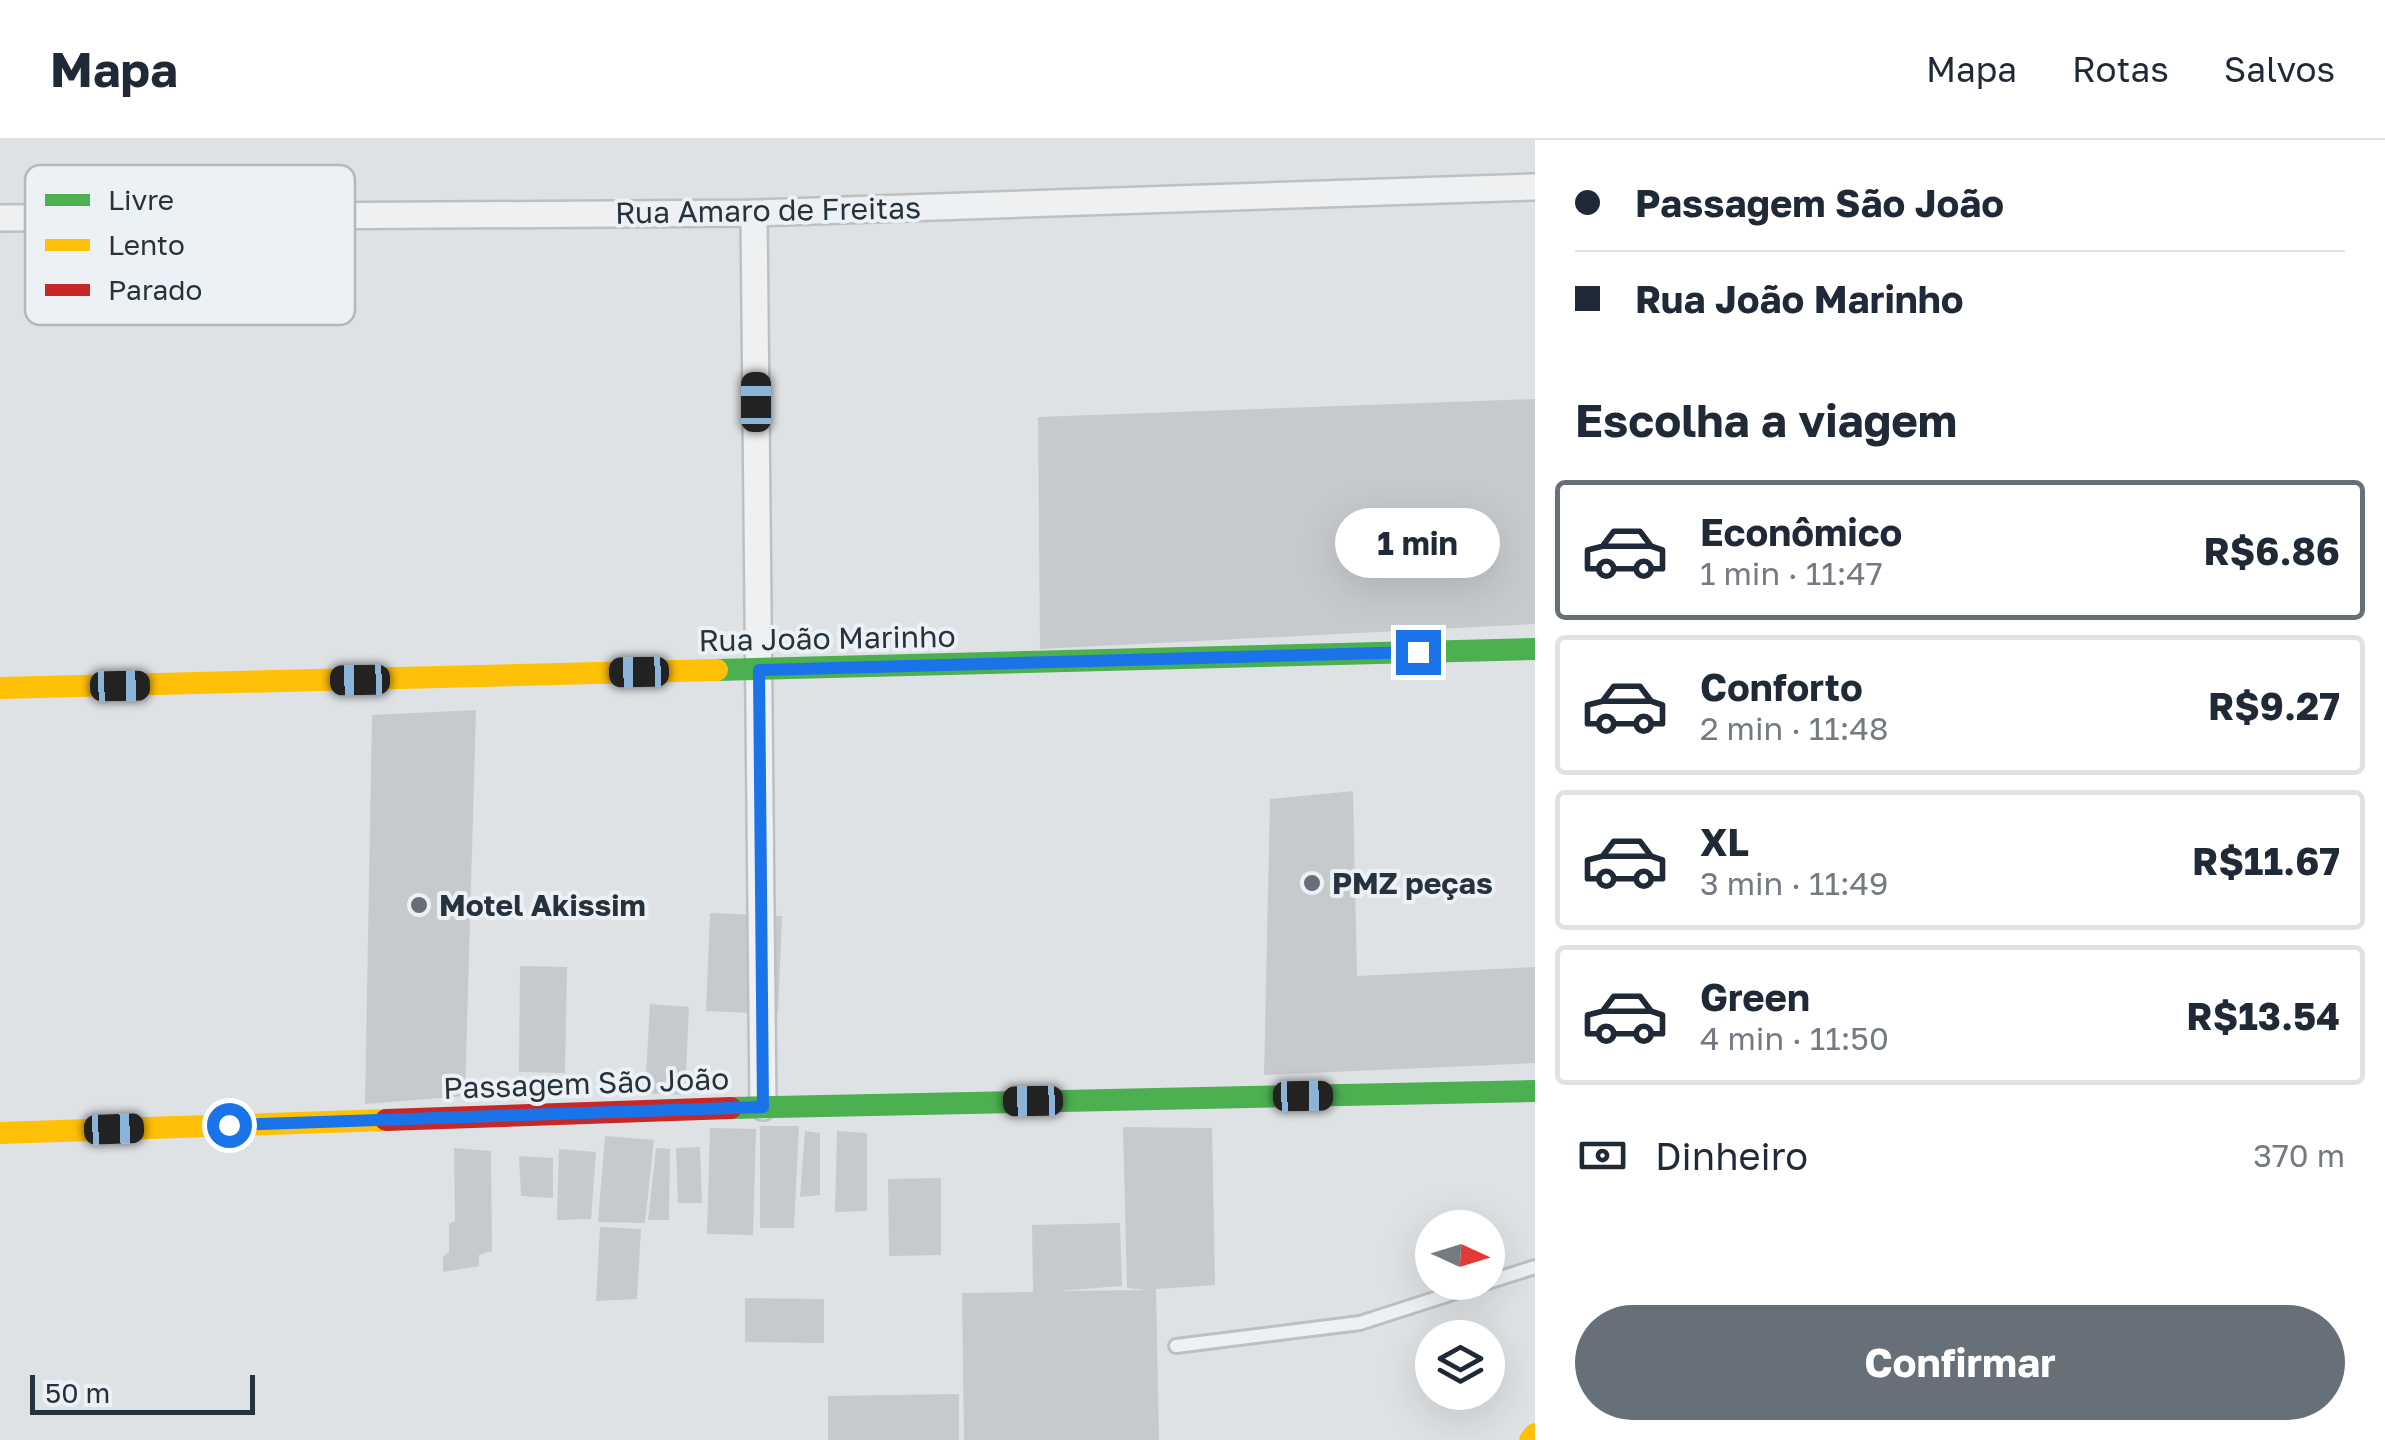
<!DOCTYPE html>
<html lang="pt">
<meta charset="utf-8">
<style>
:root{--surface:#fff;--page:#f2f2f3;--text:#1f2937;--muted:#747a83;--line:#e0e1e3;--accent:#677078}
body{margin:0;font-family:"Golos Text",sans-serif;background:var(--page);color:var(--text);height:100vh;display:flex;flex-direction:column;font-size:38px;white-space:nowrap}
*{box-sizing:border-box;margin:0}
p{font-size:32px;color:var(--muted)}
.icon{flex:none;width:55px;height:55px;fill:none;stroke:currentColor;stroke-width:2;stroke-linecap:round;stroke-linejoin:round}
.map{position:relative;flex:1;overflow:hidden}
.drawer{display:flex;flex-direction:column;background:var(--surface);width:850px}
.drawer>*{flex:none}
.hud{display:grid;align-content:center;height:220px;padding:0 40px;background:var(--surface)}
.needle{width:65px;rotate:94deg}
.fabs{position:absolute;left:1415px;top:1070px;display:grid;gap:20px}
.fabs a{display:grid;place-items:center;width:90px;height:90px;border-radius:50%;background:var(--surface);box-shadow:0 10px 40px #0002;font-size:50px}
.scale{position:absolute;left:30px;bottom:25px;width:225px;box-sizing:border-box;padding-left:10px;border:5px solid #26323d;border-top:0;font-size:28px;line-height:35px;white-space:nowrap;color:#26323d;-webkit-text-stroke:8px #ecf1f5;paint-order:stroke}
.end{position:absolute;width:45px;height:45px;margin:-22px;border:12px solid #1a73e8;background:#fff;box-shadow:0 0 0 5px #fff}
.from{border-radius:50%}
.bubble{position:absolute;height:70px;border-radius:35px;background:var(--surface);box-shadow:0 10px 40px #0002;font-size:32px;font-weight:700;line-height:70px;text-align:center}
.car{position:absolute;width:30px;height:60px;margin:-30px -15px;border-radius:12px;box-shadow:0 0 8px 2px #0007;background:linear-gradient(#222 24%,#8ab4d8 0 40%,#222 0 76%,#8ab4d8 0 86%,#222 0)}
.hud b{display:flex;align-items:center;gap:35px;height:95px;font-size:38px}
.hud b+b{border-top:2px solid var(--line)}
.hud i{width:25px;height:25px;background:var(--text)}
ul{padding:0;list-style:none}
li{display:flex;align-items:center;gap:30px;height:140px;margin:0 20px 15px;padding:0 20px;border:5px solid var(--line);border-radius:10px}
li div{flex:1}
li b{display:block;font-size:38px}
li em{font-style:normal;font-weight:700}
li.current{border-color:var(--accent)}
li>.icon{width:90px;height:90px;stroke-width:1.5}
h2{padding:0 40px;font-size:45px;line-height:120px}
.pay{display:flex;align-items:center;gap:25px;height:110px;padding:0 40px;font-size:38px}
.pay p{margin-inline-start:auto}
.button{display:flex;gap:20px;margin-top:auto;padding:20px 40px}
.button a{flex:1;height:115px;border-radius:60px;background:var(--accent);color:#fff;font-size:40px;font-weight:700;line-height:115px;text-align:center}
header{display:flex;align-items:center;gap:60px;box-sizing:border-box;height:140px;padding:0 50px;background:var(--surface);border-bottom:2px solid var(--line)}
header strong{font-size:48px}
nav{display:flex;gap:55px;margin-inline-start:auto;font-size:35px}
main{display:flex;flex:1;min-height:0}
.map>svg:first-child{display:block}
.building{fill:#c7cacd}
.lines{fill:none;stroke-linecap:round;stroke-linejoin:round}
.lane-casing{stroke:#bdc0c3;stroke-width:18}
.street-casing{stroke:#bdc0c3;stroke-width:30}
.lane{stroke:#eef0f1;stroke-width:12}
.street{stroke:#eef0f1;stroke-width:25}
.fast{stroke:#4caf50;stroke-width:22}
.slow{stroke:#ffc107;stroke-width:22}
.jam{stroke:#c62828;stroke-width:22}
.route{stroke:#1a73e8;stroke-width:12}
.poi-dot{fill:#677078;stroke:#ecf1f5;stroke-width:4}
.labels{text-anchor:middle;dominant-baseline:central;stroke-width:8;stroke-linejoin:round;paint-order:stroke}
.street-label{font-size:30px;fill:#26323d;stroke:#ecf1f5}
.poi-label{font-size:30px;font-weight:bold;fill:#26323d;stroke:#ecf1f5;text-anchor:start}
.key{fill:#ecf1f5;stroke:#b1b8be;stroke-width:2.5}
.key-label{font-size:28px;fill:#26323d}
</style>
<header>
<strong>Mapa</strong>
<nav><a>Mapa</a><a>Rotas</a><a>Salvos</a></nav>
</header>
<main>
<div class="map">
<svg width="1535" height="1300" viewBox="0 0 1535 1300">
<rect width="100%" height="100%" fill="#dfe2e5"/>
<!-- building -->
<g class="building">
<path d="M 1535,259 L 1535,484 L 1040,509 L 1038,277 Z"/>
<path d="M 476,570 L 465,956 L 365,964 L 372,575 Z"/>
<path d="M 1353,651 L 1357,836 L 1535,827 L 1535,923 L 1264,935 L 1270,659 Z"/>
<path d="M 710,773 L 782,776 L 778,874 L 706,871 Z"/>
<path d="M 520,826 L 567,827 L 565,933 L 519,932 Z"/>
<path d="M 650,864 L 689,867 L 685,955 L 645,953 Z"/>
<path d="M 760,986 L 799,986 L 794,1088 L 760,1088 Z"/>
<path d="M 1123,987 L 1212,988 L 1215,1145 L 1156,1149 L 1159,1300 L 964,1300 L 962,1153 L 1033,1152 L 1032,1085 L 1120,1083 L 1122,1146 L 1058,1151 L 1147,1150 L 1127,1148 Z"/>
<path d="M 710,988 L 756,989 L 753,1095 L 707,1094 Z"/>
<path d="M 805,991 L 820,993 L 820,1055 L 800,1057 Z"/>
<path d="M 837,991 L 867,993 L 867,1071 L 835,1072 Z"/>
<path d="M 605,996 L 654,1000 L 645,1083 L 598,1082 Z"/>
<path d="M 700,1007 L 702,1063 L 678,1063 L 676,1008 Z"/>
<path d="M 454,1008 L 491,1011 L 492,1111 L 479,1115 L 479,1126 L 443,1132 L 443,1117 L 449,1112 L 449,1084 L 455,1081 Z"/>
<path d="M 656,1008 L 670,1009 L 669,1080 L 648,1080 Z"/>
<path d="M 559,1009 L 596,1012 L 591,1079 L 557,1080 Z"/>
<path d="M 519,1016 L 553,1018 L 553,1058 L 521,1056 Z"/>
<path d="M 941,1038 L 941,1115 L 889,1116 L 888,1039 Z"/>
<path d="M 600,1087 L 641,1089 L 637,1159 L 596,1161 Z"/>
<path d="M 745,1158 L 824,1159 L 824,1203 L 745,1202 Z"/>
<path d="M 959,1254 L 959,1300 L 828,1300 L 828,1256 Z"/>
</g>
<g class="lines">
<defs>
<g id="lane">
<path d="M 1488,1142 L 1535,1127"/>
<path d="M 1176,1206 L 1360,1183 L 1487,1142"/>
</g>
<g id="street">
<path d="M 754,73 L 763,967"/>
<path d="M 0,78 L 754,73 L 1535,47"/>
</g>
</defs>
<!-- lane casing -->
<use href="#lane" class="lane-casing"/>
<!-- street casing -->
<use href="#street" class="street-casing"/>
<!-- lane -->
<use href="#lane" class="lane"/>
<!-- street -->
<use href="#street" class="street"/>
<!-- fast -->
<g class="fast">
<path d="M 717,530 L 1535,509"/>
<path d="M 731,968 L 1535,951"/>
</g>
<!-- slow -->
<g class="slow">
<path d="M 0,548 L 717,530"/>
<path d="M 0,993 L 386,980"/>
<path d="M 1530,1300 L 1535,1294"/>
</g>
<!-- jam -->
<path class="jam" d="M 386,980 L 731,968"/>
</g>
<g class="lines">
<!-- route -->
<path class="route" d="M 229,985 L 763,967 L 759,530 L 1418,512"/>
</g>
<!-- markers -->
<g class="poi-dot">
<circle cx="1312" cy="743" r="10"/>
<circle cx="419" cy="765" r="10"/>
</g>
<g class="labels">
<!-- street labels -->
<g class="street-label">
<text transform="translate(768 70) rotate(-1)">Rua Amaro de Freitas</text>
<text transform="translate(827 498) rotate(-1)">Rua João Marinho</text>
<text transform="translate(586 943) rotate(-2)">Passagem São João</text>
</g>
<!-- poi labels -->
<g class="poi-label">
<text x="1332" y="743">PMZ peças</text>
<text x="439" y="765">Motel Akissim</text>
</g>
</g>
<!-- legend -->
<rect x="25" y="25" width="330" height="160" rx="15" class="key"/>
<rect x="45" y="54" width="45" height="12" fill="#4caf50"/>
<rect x="45" y="99" width="45" height="12" fill="#ffc107"/>
<rect x="45" y="144" width="45" height="12" fill="#c62828"/>
<g class="key-label">
<text x="108" y="70">Livre</text>
<text x="108" y="115">Lento</text>
<text x="108" y="160">Parado</text>
</g>
</svg>
<div class="fabs">
<a><svg class="needle" viewBox="-14 -14 28 28"><path d="M0-13l5 13h-10z" fill="#e53935"/><path d="M0 13l5-13h-10z" fill="#747a83"/></svg></a>
<a><svg class="icon" aria-label="layers" viewBox="0 0 24 24"><path d="M12 4l9 5-9 5-9-5zM3 14l9 5 9-5"/></svg></a>
</div>
<div class="scale">50 m</div>
<i class="end from" style="left:229px;top:985px"></i>
<i class="end" style="left:1418px;top:512px"></i>
<div class="bubble" style="left:1335px;top:368px;width:165px">1 min</div>
<i class="car" style="left:756px;top:262px;rotate:0deg"></i>
<i class="car" style="left:639px;top:532px;rotate:269deg"></i>
<i class="car" style="left:360px;top:540px;rotate:269deg"></i>
<i class="car" style="left:120px;top:546px;rotate:89deg"></i>
<i class="car" style="left:1303px;top:956px;rotate:89deg"></i>
<i class="car" style="left:1033px;top:961px;rotate:269deg"></i>
<i class="car" style="left:114px;top:989px;rotate:88deg"></i>
</div>
<section class="drawer">
<div class="hud">
<b><i class="from"></i>Passagem São João</b>
<b><i></i>Rua João Marinho</b>
</div>
<h2>Escolha a viagem</h2>
<ul>
<li class="current"><svg class="icon" aria-label="car" viewBox="0 0 24 24"><path d="M5 17H2v-5l4-1 3-4h7l3 4 3 1v5h-3M9 17h6M6 11h13"/><circle cx="7" cy="17" r="2"/><circle cx="17" cy="17" r="2"/></svg><div><b>Econômico</b><p>1 min · 11:47</p></div><em>R$6.86</em></li>
<li><svg class="icon" aria-label="car" viewBox="0 0 24 24"><path d="M5 17H2v-5l4-1 3-4h7l3 4 3 1v5h-3M9 17h6M6 11h13"/><circle cx="7" cy="17" r="2"/><circle cx="17" cy="17" r="2"/></svg><div><b>Conforto</b><p>2 min · 11:48</p></div><em>R$9.27</em></li>
<li><svg class="icon" aria-label="car" viewBox="0 0 24 24"><path d="M5 17H2v-5l4-1 3-4h7l3 4 3 1v5h-3M9 17h6M6 11h13"/><circle cx="7" cy="17" r="2"/><circle cx="17" cy="17" r="2"/></svg><div><b>XL</b><p>3 min · 11:49</p></div><em>R$11.67</em></li>
<li><svg class="icon" aria-label="car" viewBox="0 0 24 24"><path d="M5 17H2v-5l4-1 3-4h7l3 4 3 1v5h-3M9 17h6M6 11h13"/><circle cx="7" cy="17" r="2"/><circle cx="17" cy="17" r="2"/></svg><div><b>Green</b><p>4 min · 11:50</p></div><em>R$13.54</em></li>
</ul>
<div class="pay"><svg class="icon" aria-label="cash" viewBox="0 0 24 24"><path d="M3 7h18v10H3z"/><circle cx="12" cy="12" r="2"/></svg>Dinheiro<p>370 m</p></div>
<div class="button"><a>Confirmar</a></div>
</section>
</main>
